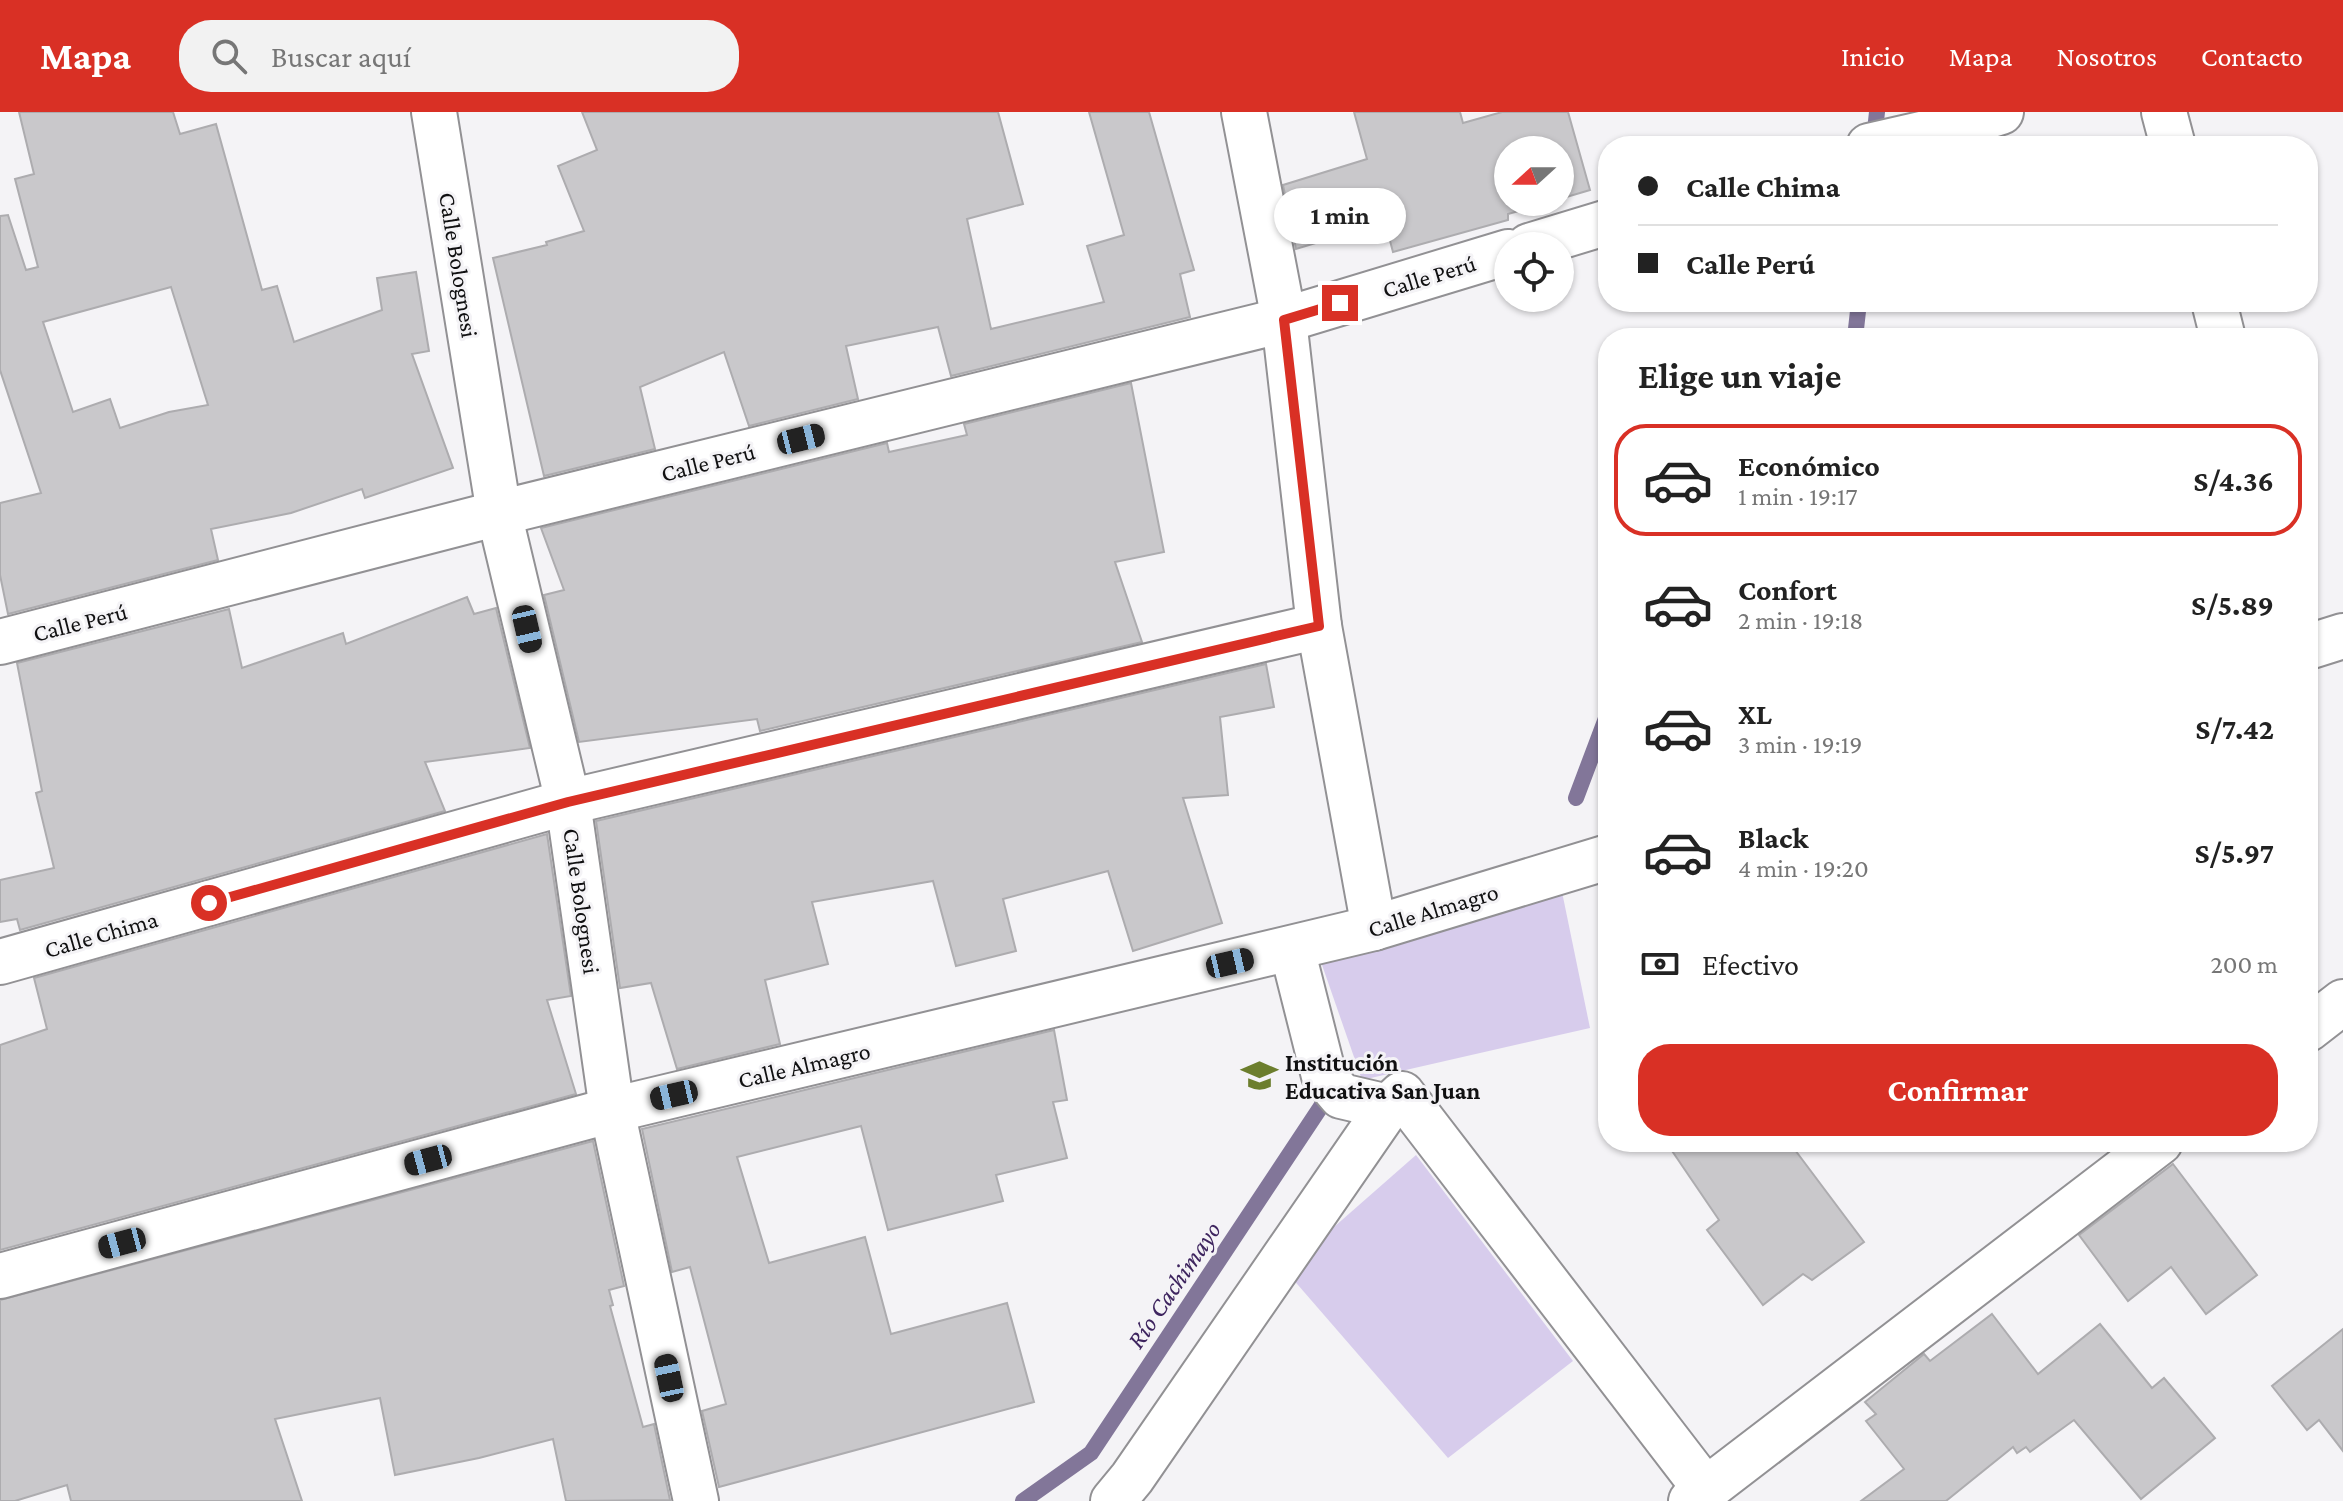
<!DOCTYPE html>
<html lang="es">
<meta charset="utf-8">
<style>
:root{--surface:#fff;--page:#f2f2f2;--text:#222;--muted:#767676;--line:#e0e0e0;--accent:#d93025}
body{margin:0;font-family:"Crimson Pro",serif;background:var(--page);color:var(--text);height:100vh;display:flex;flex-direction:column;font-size:30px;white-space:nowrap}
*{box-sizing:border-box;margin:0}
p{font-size:26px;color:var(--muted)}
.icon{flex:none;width:44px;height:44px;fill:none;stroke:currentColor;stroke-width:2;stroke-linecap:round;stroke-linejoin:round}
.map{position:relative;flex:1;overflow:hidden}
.details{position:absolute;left:1598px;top:216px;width:720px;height:824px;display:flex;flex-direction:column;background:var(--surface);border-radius:32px;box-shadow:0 2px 6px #0004}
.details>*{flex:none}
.top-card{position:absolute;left:1598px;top:24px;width:720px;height:176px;border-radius:32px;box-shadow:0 2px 6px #0004;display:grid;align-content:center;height:176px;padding:0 40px;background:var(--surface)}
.needle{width:52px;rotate:249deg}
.buttons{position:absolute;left:1494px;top:24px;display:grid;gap:16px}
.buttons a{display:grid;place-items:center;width:80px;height:80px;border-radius:50%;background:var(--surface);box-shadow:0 2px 6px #0004;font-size:40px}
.end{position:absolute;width:36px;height:36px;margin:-18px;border:10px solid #d93025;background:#fff;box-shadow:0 0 0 4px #fff}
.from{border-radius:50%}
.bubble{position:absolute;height:56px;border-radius:28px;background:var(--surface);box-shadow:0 2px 6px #0004;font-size:26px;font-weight:700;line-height:56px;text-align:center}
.car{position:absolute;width:24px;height:48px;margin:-24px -12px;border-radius:10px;box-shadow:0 0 6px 2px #0007;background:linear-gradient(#222 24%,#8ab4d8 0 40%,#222 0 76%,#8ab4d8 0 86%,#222 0)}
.top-card b{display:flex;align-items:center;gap:28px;height:76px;font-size:30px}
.top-card b+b{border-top:2px solid var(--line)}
.top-card i{width:20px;height:20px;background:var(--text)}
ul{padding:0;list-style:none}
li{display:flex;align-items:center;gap:24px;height:112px;margin:0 16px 12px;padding:0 24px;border:4px solid transparent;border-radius:32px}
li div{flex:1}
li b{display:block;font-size:30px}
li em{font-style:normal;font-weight:700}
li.active{border-color:var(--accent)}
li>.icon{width:72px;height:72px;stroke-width:1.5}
h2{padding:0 40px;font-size:36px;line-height:96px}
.pay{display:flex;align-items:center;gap:20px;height:88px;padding:0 40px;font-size:30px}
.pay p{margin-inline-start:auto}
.button{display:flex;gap:16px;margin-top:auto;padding:16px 40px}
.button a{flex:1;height:92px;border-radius:32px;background:var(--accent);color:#fff;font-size:32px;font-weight:700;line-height:92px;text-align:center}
header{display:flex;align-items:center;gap:48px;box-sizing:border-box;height:112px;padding:0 40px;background:var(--accent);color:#fff}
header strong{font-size:38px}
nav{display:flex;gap:44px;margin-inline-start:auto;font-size:28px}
.search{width:560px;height:72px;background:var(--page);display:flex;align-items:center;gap:20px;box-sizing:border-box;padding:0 28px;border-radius:32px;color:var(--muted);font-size:30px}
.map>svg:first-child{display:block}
.green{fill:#d7ccec}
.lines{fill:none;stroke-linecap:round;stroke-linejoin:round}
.stream{stroke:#827699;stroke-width:16}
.building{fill:#c9c8cb;stroke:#adacaf;stroke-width:2;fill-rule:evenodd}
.street-casing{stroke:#929194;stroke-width:48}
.street{stroke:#fff;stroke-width:44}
.route{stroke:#d93025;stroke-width:10}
.labels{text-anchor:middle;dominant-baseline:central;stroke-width:6;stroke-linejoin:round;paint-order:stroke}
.street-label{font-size:24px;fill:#101011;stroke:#f4f3f6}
.poi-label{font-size:24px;font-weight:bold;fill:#101011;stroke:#f4f3f6;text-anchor:start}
.water-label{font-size:26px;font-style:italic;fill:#3e255f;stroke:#f4f3f6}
</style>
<header>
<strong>Mapa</strong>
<div class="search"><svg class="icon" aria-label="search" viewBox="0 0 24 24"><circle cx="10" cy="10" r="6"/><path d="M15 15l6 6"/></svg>Buscar aquí</div>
<nav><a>Inicio</a><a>Mapa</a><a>Nosotros</a><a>Contacto</a></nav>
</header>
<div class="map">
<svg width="2343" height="1389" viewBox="0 0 2343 1389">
<rect width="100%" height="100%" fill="#f4f3f6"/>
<!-- green -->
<g class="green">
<path d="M 1562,780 L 1590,916 L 1362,968 L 1321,850 Z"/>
<path d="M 1416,1043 L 1573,1249 L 1448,1346 L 1285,1158 Z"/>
</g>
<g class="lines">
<!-- stream -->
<g class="stream">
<path d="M 1874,28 L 1877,0"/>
<path d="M 1855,226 L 1859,190"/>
<path d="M 1576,686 L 1608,601"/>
<path d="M 1023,1389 L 1091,1341 L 1332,978"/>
</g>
</g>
<!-- building -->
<g class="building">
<path d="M 19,0 L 173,0 L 180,22 L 216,12 L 262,178 L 277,174 L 294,230 L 382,198 L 377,166 L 416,160 L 429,239 L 412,242 L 453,356 L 365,386 L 362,377 L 291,401 L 211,417 L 218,448 L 8,502 L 0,463 L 0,391 L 41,381 L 0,258 L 0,104 L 8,103 L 26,158 L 38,155 L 15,67 L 34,62 ZM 171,175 L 208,293 L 169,300 L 120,316 L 110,287 L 73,300 L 43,210 Z"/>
<path d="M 582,0 L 998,0 L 1023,92 L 967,107 L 991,217 L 1104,190 L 1087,134 L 1124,123 L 1089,0 L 1149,0 L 1194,158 L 1180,162 L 1190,205 L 951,264 L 938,215 L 846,234 L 858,287 L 749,314 L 724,240 L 640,275 L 655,337 L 544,364 L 493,146 L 547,133 L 546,130 L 584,119 L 558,54 L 597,38 Z"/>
<path d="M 1354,0 L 1460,0 L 1463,11 L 1502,0 L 1568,0 L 1590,78 L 1560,87 L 1560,38 L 1508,38 L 1508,90 L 1550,90 L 1508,102 L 1508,108 L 1393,140 L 1385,110 L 1296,137 L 1283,73 L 1367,47 Z"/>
<path d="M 1131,271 L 1164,440 L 1115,450 L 1142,530 L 760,619 L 757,607 L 579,630 L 544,483 L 564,478 L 541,416 L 887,331 L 889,340 L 967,323 L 964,312 Z"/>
<path d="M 467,485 L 474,502 L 496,496 L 530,636 L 425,650 L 445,699 L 20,818 L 17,807 L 0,810 L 0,768 L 54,756 L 36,681 L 42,679 L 17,551 L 229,497 L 242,556 L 343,521 L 346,532 Z"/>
<path d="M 1266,552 L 1274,595 L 1220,605 L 1228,683 L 1183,686 L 1222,811 L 1133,839 L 1108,759 L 1003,787 L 1016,839 L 956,854 L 933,769 L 812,790 L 828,852 L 765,868 L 780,932 L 677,957 L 651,871 L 620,876 L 596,709 Z"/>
<path d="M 547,722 L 571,884 L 547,888 L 576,982 L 0,1138 L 0,933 L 47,917 L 34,866 Z"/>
<path d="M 1054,918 L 1067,988 L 1053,990 L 1067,1046 L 996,1063 L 1003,1089 L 888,1118 L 861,1014 L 737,1045 L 769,1151 L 865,1125 L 891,1222 L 1007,1191 L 1034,1290 L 719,1375 L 702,1299 L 726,1292 L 690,1155 L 672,1160 L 642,1017 Z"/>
<path d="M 593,1029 L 624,1174 L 609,1178 L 613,1193 L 610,1194 L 643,1315 L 654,1312 L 670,1388 L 566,1389 L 553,1327 L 479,1346 L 395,1363 L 380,1286 L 275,1307 L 302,1389 L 71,1389 L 67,1373 L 15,1389 L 0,1389 L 0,1188 Z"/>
<path d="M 1666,1030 L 1789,1030 L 1864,1130 L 1812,1168 L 1803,1162 L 1763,1193 L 1707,1118 L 1719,1108 Z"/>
<path d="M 2173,1052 L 2257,1163 L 2206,1202 L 2171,1155 L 2128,1189 L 2079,1123 Z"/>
<path d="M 1992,1202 L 2038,1262 L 2100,1212 L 2152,1276 L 2164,1266 L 2215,1326 L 2141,1387 L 2074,1308 L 2030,1340 L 2026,1335 L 2017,1341 L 2013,1335 L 1946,1389 L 1861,1389 L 1904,1357 L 1866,1309 L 1876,1302 L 1865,1290 L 1924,1242 L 1930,1249 Z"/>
<path d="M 2343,1217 L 2343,1339 L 2319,1308 L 2307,1318 L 2272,1274 Z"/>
</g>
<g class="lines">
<defs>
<g id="street">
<path d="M 434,0 L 499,401 L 568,690 L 612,998 L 696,1389"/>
<path d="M 1244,0 L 1284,208 L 1319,514 L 1374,816"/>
<path d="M 2164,0 L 2173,34"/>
<path d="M 1869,34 L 1956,14 L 2001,0"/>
<path d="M 1529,134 L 1608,110"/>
<path d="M 2214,190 L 2223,226"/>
<path d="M 0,530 L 499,401 L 1284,208 L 1508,140"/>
<path d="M 2308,535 L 2343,524"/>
<path d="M 1292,837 L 1324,964 L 1341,984 L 1388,995 L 1402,982 L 1706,1378"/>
<path d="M 0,850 L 568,690 L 1319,514"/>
<path d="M 2308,917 L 2343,890"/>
<path d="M 0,1164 L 612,998 L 1374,816 L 1608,745"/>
<path d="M 1113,1389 L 1132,1366 L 1388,995"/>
<path d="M 1691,1389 L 2160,1030"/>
</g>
</defs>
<!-- street casing -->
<use href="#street" class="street-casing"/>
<!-- street -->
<use href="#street" class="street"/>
</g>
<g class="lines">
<!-- route -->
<path class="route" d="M 209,791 L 568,690 L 1319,514 L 1284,208 L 1340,191"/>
</g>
<!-- icons -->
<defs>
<symbol id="school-bare" viewBox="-9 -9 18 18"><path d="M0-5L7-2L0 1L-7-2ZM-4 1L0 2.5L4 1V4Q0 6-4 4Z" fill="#6c7e2d" stroke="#f4f3f6" stroke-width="2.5" paint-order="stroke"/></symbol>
</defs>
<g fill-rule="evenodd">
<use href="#school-bare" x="1234" y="938" width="51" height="51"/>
</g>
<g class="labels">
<!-- street labels -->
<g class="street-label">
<text transform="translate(459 153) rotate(81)">Calle Bolognesi</text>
<text transform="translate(1429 164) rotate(-17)">Calle Perú</text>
<text transform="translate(708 350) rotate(-14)">Calle Perú</text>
<text transform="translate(80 510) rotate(-14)">Calle Perú</text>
<text transform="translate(582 789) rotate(82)">Calle Bolognesi</text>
<text transform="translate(1433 798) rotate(-17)">Calle Almagro</text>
<text transform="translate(101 822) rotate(-16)">Calle Chima</text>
<text transform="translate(804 953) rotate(-13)">Calle Almagro</text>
</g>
<!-- poi labels -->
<g class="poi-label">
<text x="1285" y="950">Institución<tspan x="1285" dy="28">Educativa San Juan</tspan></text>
</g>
<!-- water labels -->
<g class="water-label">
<text transform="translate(1174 1173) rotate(-56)">Río Cachimayo</text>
</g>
</g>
</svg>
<div class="buttons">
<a><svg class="needle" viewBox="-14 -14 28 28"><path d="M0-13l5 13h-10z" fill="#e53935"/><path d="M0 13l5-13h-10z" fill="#767676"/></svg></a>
<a><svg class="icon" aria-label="locate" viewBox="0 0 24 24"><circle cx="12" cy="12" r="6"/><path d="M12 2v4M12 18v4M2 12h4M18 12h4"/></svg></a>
</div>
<i class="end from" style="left:209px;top:791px"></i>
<i class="end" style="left:1340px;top:191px"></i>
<div class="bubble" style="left:1274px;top:76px;width:132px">1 min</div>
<i class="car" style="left:801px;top:327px;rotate:76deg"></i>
<i class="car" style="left:527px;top:517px;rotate:167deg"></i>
<i class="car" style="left:1230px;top:851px;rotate:77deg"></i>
<i class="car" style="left:674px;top:983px;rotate:257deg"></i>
<i class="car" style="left:428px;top:1048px;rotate:255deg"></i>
<i class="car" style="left:122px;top:1131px;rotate:255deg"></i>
<i class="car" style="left:669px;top:1266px;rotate:348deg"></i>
<div class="top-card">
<b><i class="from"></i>Calle Chima</b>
<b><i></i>Calle Perú</b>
</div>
<section class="details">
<h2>Elige un viaje</h2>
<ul>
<li class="active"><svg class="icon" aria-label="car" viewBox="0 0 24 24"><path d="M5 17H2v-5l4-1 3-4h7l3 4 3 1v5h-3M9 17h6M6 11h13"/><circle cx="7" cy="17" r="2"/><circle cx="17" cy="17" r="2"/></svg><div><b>Económico</b><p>1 min · 19:17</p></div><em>S/4.36</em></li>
<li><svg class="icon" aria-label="car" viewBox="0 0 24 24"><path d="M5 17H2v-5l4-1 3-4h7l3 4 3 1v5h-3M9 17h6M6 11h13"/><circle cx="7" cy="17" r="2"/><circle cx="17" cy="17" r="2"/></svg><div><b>Confort</b><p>2 min · 19:18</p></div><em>S/5.89</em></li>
<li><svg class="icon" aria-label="car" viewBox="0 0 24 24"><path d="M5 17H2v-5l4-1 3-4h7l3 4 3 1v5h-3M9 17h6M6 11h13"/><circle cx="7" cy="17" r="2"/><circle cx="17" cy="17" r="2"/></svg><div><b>XL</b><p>3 min · 19:19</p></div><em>S/7.42</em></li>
<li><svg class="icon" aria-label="car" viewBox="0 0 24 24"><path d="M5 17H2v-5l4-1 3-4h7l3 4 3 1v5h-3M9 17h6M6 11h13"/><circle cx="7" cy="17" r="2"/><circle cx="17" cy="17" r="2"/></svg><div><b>Black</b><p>4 min · 19:20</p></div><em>S/5.97</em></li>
</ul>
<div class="pay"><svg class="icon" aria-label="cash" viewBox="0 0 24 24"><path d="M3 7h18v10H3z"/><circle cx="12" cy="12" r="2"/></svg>Efectivo<p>200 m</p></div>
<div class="button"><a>Confirmar</a></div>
</section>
</div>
